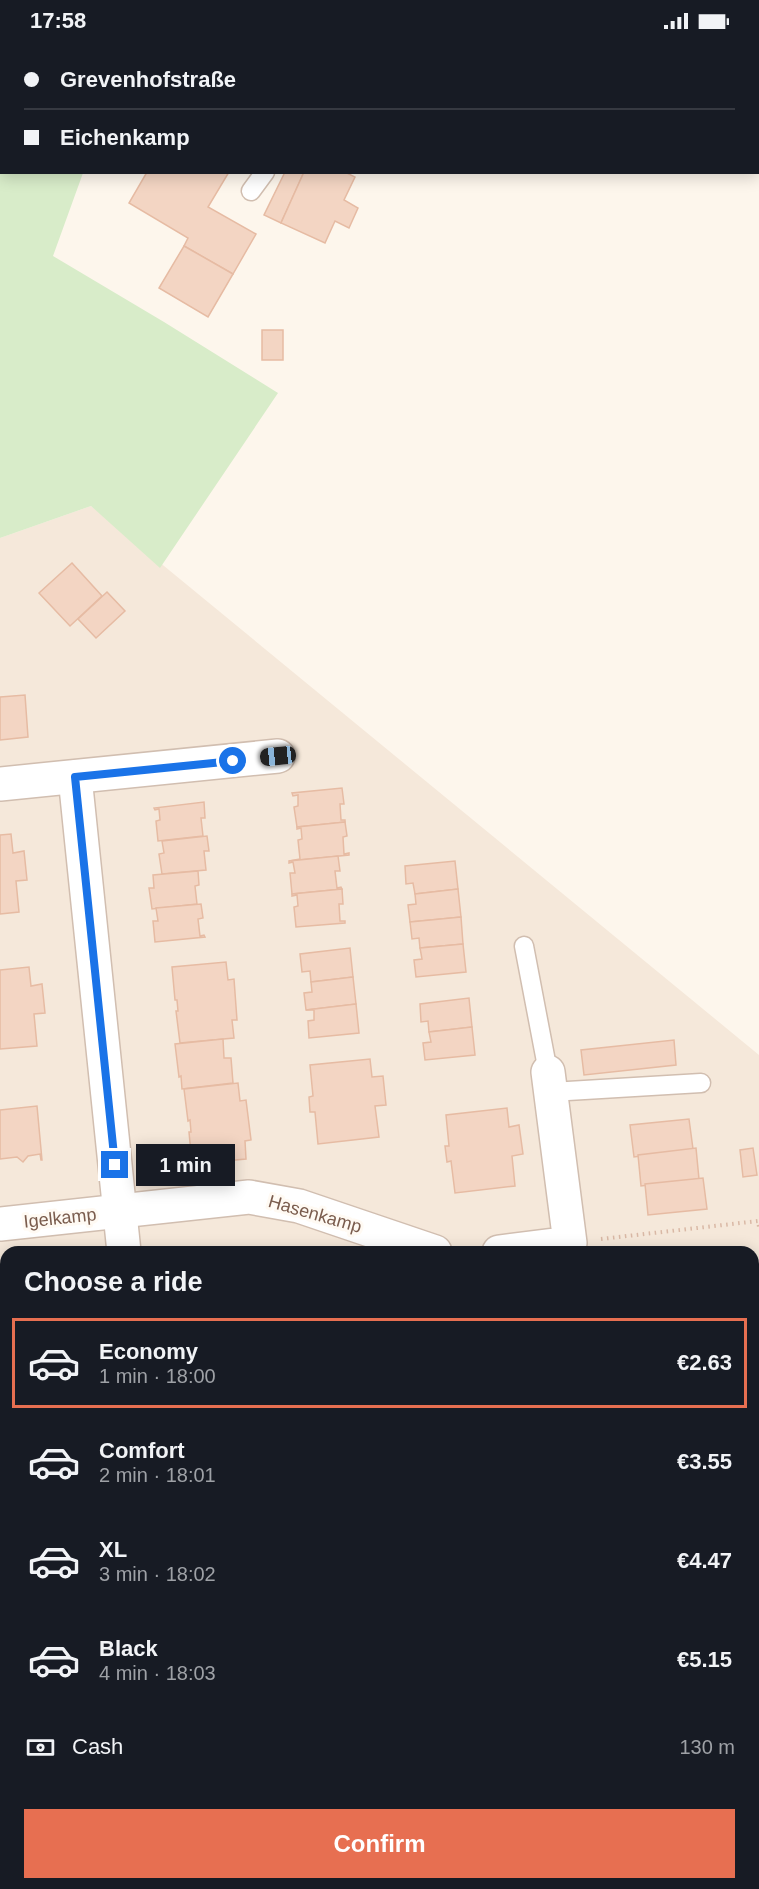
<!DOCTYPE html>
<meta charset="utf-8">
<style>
:root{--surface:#171b24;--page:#242831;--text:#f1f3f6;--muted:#9ea1a6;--line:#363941;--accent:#e76f51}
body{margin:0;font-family:Arial,sans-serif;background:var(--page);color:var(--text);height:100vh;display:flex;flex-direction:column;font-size:22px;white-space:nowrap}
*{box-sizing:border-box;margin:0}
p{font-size:20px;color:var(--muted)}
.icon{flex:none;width:33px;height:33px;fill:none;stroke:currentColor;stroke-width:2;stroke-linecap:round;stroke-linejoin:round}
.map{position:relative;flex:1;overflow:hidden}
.panel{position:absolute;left:0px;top:1204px;width:759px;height:644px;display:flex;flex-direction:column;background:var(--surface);border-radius:18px 18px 0 0;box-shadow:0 3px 15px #0003}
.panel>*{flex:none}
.banner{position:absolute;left:0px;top:0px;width:759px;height:132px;box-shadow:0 3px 15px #0003;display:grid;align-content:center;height:132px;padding:0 24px;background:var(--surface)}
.end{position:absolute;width:27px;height:27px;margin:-14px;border:8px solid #1a73e8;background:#fff;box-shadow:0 0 0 3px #fff}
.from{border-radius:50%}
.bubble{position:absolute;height:42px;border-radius:0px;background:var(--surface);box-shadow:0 3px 15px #0003;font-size:20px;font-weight:600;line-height:42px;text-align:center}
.car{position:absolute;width:18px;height:36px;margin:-18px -9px;border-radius:8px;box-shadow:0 0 4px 2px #0007;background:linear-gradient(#222 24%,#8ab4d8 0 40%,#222 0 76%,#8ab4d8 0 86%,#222 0)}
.banner b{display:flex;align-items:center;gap:21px;height:57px;font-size:22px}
.banner b+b{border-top:2px solid var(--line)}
.banner i{width:15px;height:15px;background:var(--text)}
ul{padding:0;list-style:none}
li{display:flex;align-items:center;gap:18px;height:90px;margin:0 12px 9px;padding:0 12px;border:3px solid transparent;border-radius:0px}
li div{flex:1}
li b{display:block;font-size:22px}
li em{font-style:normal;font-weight:600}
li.selected{border-color:var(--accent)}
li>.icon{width:54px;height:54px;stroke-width:1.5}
h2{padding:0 24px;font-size:27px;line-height:72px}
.pay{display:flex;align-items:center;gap:15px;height:66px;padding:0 24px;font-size:22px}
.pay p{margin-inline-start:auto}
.cta{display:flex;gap:12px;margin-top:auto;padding:12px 24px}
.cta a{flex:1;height:69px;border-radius:0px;background:var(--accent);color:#fff;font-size:24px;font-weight:600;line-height:69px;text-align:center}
.status{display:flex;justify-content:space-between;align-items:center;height:42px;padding:0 30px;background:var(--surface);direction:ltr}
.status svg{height:16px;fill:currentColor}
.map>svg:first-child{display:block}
.residential{fill:#f5e8da;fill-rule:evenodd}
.green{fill:#d8ecc9}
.building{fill:#f3d5c3;stroke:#e6bba3;stroke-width:1.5}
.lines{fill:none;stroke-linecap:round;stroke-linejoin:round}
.lane-casing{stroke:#d1beb0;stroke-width:21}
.street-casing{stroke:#d1beb0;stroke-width:36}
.path{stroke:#d9b8a5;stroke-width:4;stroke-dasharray:1.5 4.5;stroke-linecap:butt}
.lane{stroke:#fff;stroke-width:18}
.street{stroke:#fff;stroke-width:33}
.route{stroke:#1a73e8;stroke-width:8}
.labels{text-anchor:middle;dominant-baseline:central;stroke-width:6;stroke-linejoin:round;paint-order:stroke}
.street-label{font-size:18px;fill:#7a5c4d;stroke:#fffaf3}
</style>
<div class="status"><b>17:58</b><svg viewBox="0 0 49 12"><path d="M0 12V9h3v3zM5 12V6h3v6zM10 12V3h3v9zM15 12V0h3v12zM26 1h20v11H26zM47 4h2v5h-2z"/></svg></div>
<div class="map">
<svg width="759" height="1847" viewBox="0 0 759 1847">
<rect width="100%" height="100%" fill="#fdf6ec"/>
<!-- residential -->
<path class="residential" d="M 91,464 L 759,1013 L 759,1847 L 0,1847 L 0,496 ZM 6,1210 L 753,1210 L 753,1842 L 6,1842 Z"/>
<!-- green -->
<path class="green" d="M 0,0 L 351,0 L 350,2 L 2,2 L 2,130 L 83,131 L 53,214 L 164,280 L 278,351 L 160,526 L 91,464 L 0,496 Z"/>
<!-- building -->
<g class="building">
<path d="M 147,130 L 229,130 L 208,165 L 256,192 L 233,232 L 184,204 L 188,196 L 129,161 Z"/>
<path d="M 285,130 L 304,130 L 281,181 L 264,173 Z"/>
<path d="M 304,130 L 345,130 L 355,135 L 344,158 L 358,166 L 349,186 L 335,179 L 325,201 L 281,181 Z"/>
<path d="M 184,204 L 233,232 L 208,275 L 159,246 Z"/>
<rect x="262" y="288" width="21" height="30"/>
<path d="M 72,521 L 102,554 L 70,584 L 39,551 Z"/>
<path d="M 107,550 L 125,569 L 96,596 L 78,577 Z"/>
<path d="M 25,653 L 28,695 L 0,698 L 0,655 Z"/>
<path d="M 342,746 L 344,762 L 340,762 L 341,778 L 345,778 L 345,780 L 297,785 L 294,765 L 298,764 L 298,753 L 293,754 L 292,751 Z"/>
<path d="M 204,760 L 205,776 L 201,776 L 203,794 L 158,799 L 156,779 L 160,778 L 159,767 L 155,768 L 154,766 Z"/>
<path d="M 345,780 L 347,794 L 343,795 L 344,812 L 349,811 L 349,813 L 289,819 L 300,817 L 298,798 L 302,797 L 301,786 L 297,787 L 297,785 Z"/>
<path d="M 11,792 L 13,811 L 24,809 L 27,838 L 16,839 L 19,870 L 0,872 L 0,793 Z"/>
<path d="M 207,794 L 209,809 L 204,809 L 206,828 L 162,832 L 159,812 L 164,811 L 162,799 Z"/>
<path d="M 338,814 L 340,829 L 335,829 L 337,846 L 341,845 L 342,847 L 292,852 L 290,831 L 295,831 L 293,820 L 289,821 L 289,819 Z"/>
<path d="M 455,819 L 458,847 L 415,852 L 413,841 L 406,842 L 405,824 Z"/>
<path d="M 198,829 L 199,843 L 195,844 L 197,862 L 152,867 L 149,846 L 154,846 L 153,833 Z"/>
<path d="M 342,847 L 343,862 L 339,862 L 340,879 L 345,879 L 345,881 L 296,885 L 294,865 L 298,864 L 297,853 L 292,854 L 292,852 Z"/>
<path d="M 458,847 L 461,875 L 410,880 L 408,863 L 416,862 L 415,852 Z"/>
<path d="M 201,862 L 203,876 L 198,877 L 200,894 L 204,893 L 205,895 L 155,900 L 153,879 L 158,879 L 156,866 Z"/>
<path d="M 461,875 L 463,902 L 420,906 L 419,896 L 412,897 L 410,880 Z"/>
<path d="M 463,902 L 466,930 L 416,935 L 414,918 L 422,917 L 420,906 Z"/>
<path d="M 350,906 L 353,935 L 311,940 L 310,929 L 302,930 L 300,912 Z"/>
<path d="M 226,920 L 228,938 L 234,937 L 237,978 L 232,978 L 234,996 L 180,1001 L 176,969 L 178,969 L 177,958 L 175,958 L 172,925 Z"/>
<path d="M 29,925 L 31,944 L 42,942 L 45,971 L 34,972 L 37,1004 L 0,1007 L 0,928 Z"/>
<path d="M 353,935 L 356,962 L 306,968 L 304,951 L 312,950 L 311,940 Z"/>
<path d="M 469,956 L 472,985 L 429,990 L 428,979 L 421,980 L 420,962 Z"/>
<path d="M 356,962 L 359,991 L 309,996 L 308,979 L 314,978 L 314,968 L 306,968 Z"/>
<path d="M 472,985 L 475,1013 L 425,1018 L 423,1001 L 431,1000 L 429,990 Z"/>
<path d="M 223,997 L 224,1016 L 231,1016 L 233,1041 L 182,1047 L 181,1034 L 179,1035 L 175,1002 Z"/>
<path d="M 674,998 L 676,1023 L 584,1033 L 581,1008 Z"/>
<path d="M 370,1017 L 372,1035 L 383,1034 L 386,1063 L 375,1064 L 379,1095 L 318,1102 L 315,1070 L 310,1070 L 309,1055 L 313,1054 L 310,1023 Z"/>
<path d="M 238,1041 L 240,1059 L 246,1058 L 251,1098 L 245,1099 L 246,1117 L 192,1122 L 189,1090 L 191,1090 L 190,1078 L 188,1079 L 184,1047 Z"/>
<path d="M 37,1064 L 42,1118 L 41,1118 L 40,1112 L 28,1114 L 23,1120 L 17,1115 L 0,1117 L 0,1068 Z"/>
<path d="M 507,1066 L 509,1085 L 519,1083 L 523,1112 L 512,1114 L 515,1144 L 455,1151 L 451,1119 L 447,1120 L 445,1104 L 449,1104 L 446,1073 Z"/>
<path d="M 689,1077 L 693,1107 L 634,1115 L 630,1083 Z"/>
<path d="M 696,1106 L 699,1137 L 641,1144 L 638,1113 Z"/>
<path d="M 753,1106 L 757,1133 L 743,1135 L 740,1108 Z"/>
<path d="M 703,1136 L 707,1167 L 648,1173 L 645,1142 Z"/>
<path d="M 256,1205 L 256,1210 L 207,1210 Z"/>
<path d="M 759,1460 L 759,1501 L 753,1502 L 753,1461 Z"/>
<path d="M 96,1842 L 124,1842 L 125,1847 L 96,1847 Z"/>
<path d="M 365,1842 L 405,1842 L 406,1847 L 366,1847 Z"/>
<path d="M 432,1842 L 475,1842 L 476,1847 L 433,1847 Z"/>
<path d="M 520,1842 L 527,1842 L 528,1847 L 501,1847 Z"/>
<path d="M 541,1842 L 585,1842 L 586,1847 L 542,1847 Z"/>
<path d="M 609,1842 L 636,1842 L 636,1847 L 610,1847 Z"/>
</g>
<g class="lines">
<defs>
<g id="lane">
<path d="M 364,2 L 366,0"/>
<path d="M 251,149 L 265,130"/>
<path d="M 524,904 L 548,1030"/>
<path d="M 551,1050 L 701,1041"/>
</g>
<g id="street">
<path d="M 75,735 L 124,1210"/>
<path d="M 0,742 L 278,714"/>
<path d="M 0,1182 L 249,1155 L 299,1164 L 435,1210"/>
<path d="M 499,1210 L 570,1201 L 548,1030"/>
<path d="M 753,1556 L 759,1556"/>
<path d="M 0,1646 L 6,1645"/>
<path d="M 0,1769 L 6,1779"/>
<path d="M 753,1829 L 759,1820"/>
<path d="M 42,1842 L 45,1847"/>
</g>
</defs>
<!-- lane casing -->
<use href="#lane" class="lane-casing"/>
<!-- street casing -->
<use href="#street" class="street-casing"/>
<!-- path -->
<path class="path" d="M 601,1197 L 758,1179 L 759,1185"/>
<!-- lane -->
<use href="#lane" class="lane"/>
<!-- street -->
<use href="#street" class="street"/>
</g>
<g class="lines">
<!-- route -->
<path class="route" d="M 115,1123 L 75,735 L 233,719"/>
</g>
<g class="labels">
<!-- street labels -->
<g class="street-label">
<text transform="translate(315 1172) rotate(16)">Hasenkamp</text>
<text transform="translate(60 1176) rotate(-6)">Igelkamp</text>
</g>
</g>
</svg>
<i class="end from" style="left:233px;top:719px"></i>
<i class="end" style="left:115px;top:1123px"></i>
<div class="bubble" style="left:136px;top:1102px;width:99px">1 min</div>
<i class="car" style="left:278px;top:714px;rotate:264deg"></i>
<div class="banner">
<b><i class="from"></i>Grevenhofstraße</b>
<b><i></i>Eichenkamp</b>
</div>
<section class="panel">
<h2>Choose a ride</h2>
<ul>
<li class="selected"><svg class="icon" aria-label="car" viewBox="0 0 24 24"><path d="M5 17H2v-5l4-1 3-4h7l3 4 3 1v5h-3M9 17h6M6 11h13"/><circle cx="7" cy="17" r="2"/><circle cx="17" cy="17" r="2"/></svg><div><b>Economy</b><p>1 min · 18:00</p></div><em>€2.63</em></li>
<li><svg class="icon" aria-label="car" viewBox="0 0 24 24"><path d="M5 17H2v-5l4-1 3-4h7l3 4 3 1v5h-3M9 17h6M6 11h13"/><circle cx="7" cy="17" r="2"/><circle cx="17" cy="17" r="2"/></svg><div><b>Comfort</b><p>2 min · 18:01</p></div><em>€3.55</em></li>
<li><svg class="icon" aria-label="car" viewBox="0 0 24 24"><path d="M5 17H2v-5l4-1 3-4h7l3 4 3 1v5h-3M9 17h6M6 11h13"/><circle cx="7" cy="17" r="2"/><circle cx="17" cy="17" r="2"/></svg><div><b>XL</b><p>3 min · 18:02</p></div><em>€4.47</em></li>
<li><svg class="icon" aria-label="car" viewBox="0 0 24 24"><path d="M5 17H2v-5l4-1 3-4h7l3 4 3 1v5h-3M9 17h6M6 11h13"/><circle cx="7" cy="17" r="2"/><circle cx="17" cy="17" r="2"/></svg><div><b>Black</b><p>4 min · 18:03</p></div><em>€5.15</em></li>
</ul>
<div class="pay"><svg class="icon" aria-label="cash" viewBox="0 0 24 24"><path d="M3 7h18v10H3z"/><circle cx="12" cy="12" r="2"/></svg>Cash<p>130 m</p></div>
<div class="cta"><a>Confirm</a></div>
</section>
</div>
